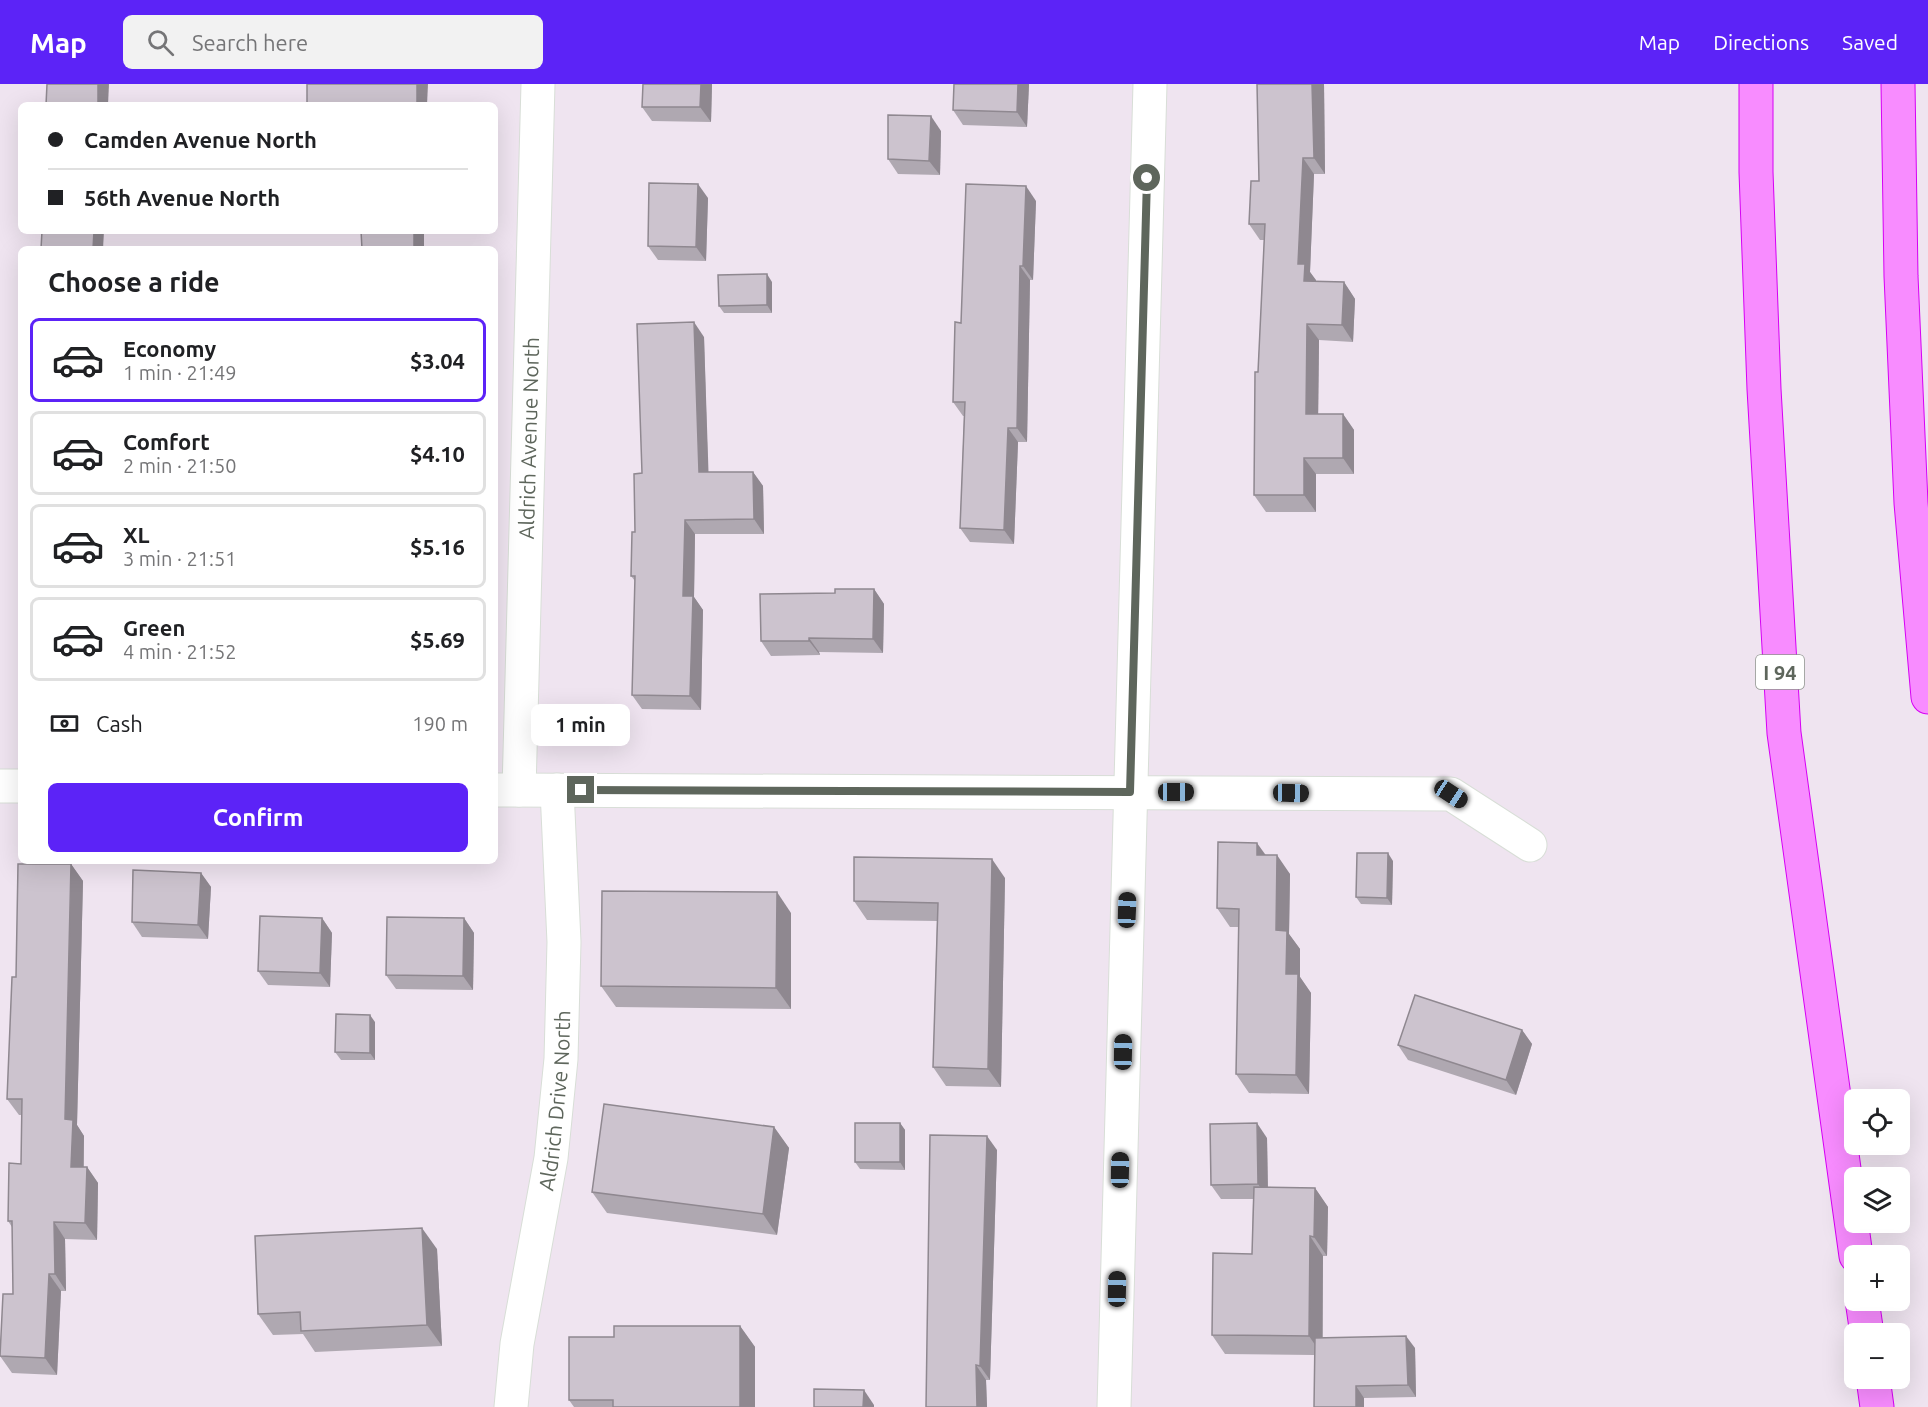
<!DOCTYPE html>
<meta charset="utf-8">
<style>
:root{--surface:#fff;--page:#f2f2f2;--text:#202124;--muted:#757577;--line:#e0e0e0;--accent:#5c23f7}
body{margin:0;font-family:Ubuntu,sans-serif;background:var(--page);color:var(--text);height:100vh;display:flex;flex-direction:column;font-size:22px;white-space:nowrap}
*{box-sizing:border-box;margin:0}
p{font-size:20px;color:var(--muted)}
.icon{flex:none;width:33px;height:33px;fill:none;stroke:currentColor;stroke-width:2;stroke-linecap:round;stroke-linejoin:round}
.map{position:relative;flex:1;overflow:hidden}
.drawer{position:absolute;left:18px;top:162px;width:480px;height:618px;display:flex;flex-direction:column;background:var(--surface);border-radius:9px;box-shadow:0 6px 24px #0002}
.drawer>*{flex:none}
.guide{position:absolute;left:18px;top:18px;width:480px;height:132px;border-radius:9px;box-shadow:0 6px 24px #0002;display:grid;align-content:center;height:132px;padding:0 30px;background:var(--surface)}
.controls{position:absolute;left:1844px;top:1005px;display:grid;gap:12px}
.controls a{display:grid;place-items:center;width:66px;height:66px;border-radius:9px;background:var(--surface);box-shadow:0 6px 24px #0002;font-size:30px}
.end{position:absolute;width:27px;height:27px;margin:-14px;border:8px solid #5e665c;background:#fff;box-shadow:0 0 0 3px #fff}
.from{border-radius:50%}
.bubble{position:absolute;height:42px;border-radius:9px;background:var(--surface);box-shadow:0 6px 24px #0002;font-size:20px;font-weight:700;line-height:42px;text-align:center}
.car{position:absolute;width:18px;height:36px;margin:-18px -9px;border-radius:8px;box-shadow:0 0 4px 2px #0007;background:linear-gradient(#222 24%,#8ab4d8 0 40%,#222 0 76%,#8ab4d8 0 86%,#222 0)}
.guide b{display:flex;align-items:center;gap:21px;height:57px;font-size:22px}
.guide b+b{border-top:2px solid var(--line)}
.guide i{width:15px;height:15px;background:var(--text)}
ul{padding:0;list-style:none}
li{display:flex;align-items:center;gap:18px;height:84px;margin:0 12px 9px;padding:0 18px;border:3px solid var(--line);border-radius:9px}
li div{flex:1}
li b{display:block;font-size:22px}
li em{font-style:normal;font-weight:700}
li.active{border-color:var(--accent)}
li>.icon{width:54px;height:54px;stroke-width:1.5}
h2{padding:0 30px;font-size:27px;line-height:72px}
.pay{display:flex;align-items:center;gap:15px;height:66px;padding:0 30px;font-size:22px}
.pay p{margin-inline-start:auto}
.primary-button{display:flex;gap:12px;margin-top:auto;padding:12px 30px}
.primary-button a{flex:1;height:69px;border-radius:9px;background:var(--accent);color:#fff;font-size:24px;font-weight:700;line-height:69px;text-align:center}
header{display:flex;align-items:center;gap:36px;box-sizing:border-box;height:84px;padding:0 30px;background:var(--accent);color:#fff}
header strong{font-size:28px}
nav{display:flex;gap:33px;margin-inline-start:auto;font-size:21px}
.search{width:420px;height:54px;background:var(--page);display:flex;align-items:center;gap:15px;box-sizing:border-box;padding:0 21px;border-radius:9px;color:var(--muted);font-size:22px}
.map>svg:first-child{display:block}
.lines{fill:none;stroke-linecap:round;stroke-linejoin:round}
.minor-casing{stroke:#d8ded7;stroke-width:35}
.motorway-casing{stroke:#d600f4;stroke-width:35}
.minor{stroke:#fff;stroke-width:33}
.motorway{stroke:#f88cff;stroke-width:33}
.wall{fill:#afa8b1}
.shaded-wall{fill:#8f8890}
.building{fill:#ccc3ce;stroke:#8f8890;stroke-width:1.5}
.route{stroke:#5e665c;stroke-width:8}
.labels{text-anchor:middle;dominant-baseline:central;stroke-width:4.5;stroke-linejoin:round;paint-order:stroke}
.shield{fill:#fff;stroke:#8e948d;stroke-width:1.5}
.shield-label{font-size:20px;font-weight:bold;fill:#5e665c}
.street-label{font-size:21px;fill:#5e665c;stroke:#fff}
</style>
<header>
<strong>Map</strong>
<div class="search"><svg class="icon" aria-label="search" viewBox="0 0 24 24"><circle cx="10" cy="10" r="6"/><path d="M15 15l6 6"/></svg>Search here</div>
<nav><a>Map</a><a>Directions</a><a>Saved</a></nav>
</header>
<div class="map">
<svg width="1928" height="1323" viewBox="0 0 1928 1323">
<rect width="100%" height="100%" fill="#efe4f0"/>
<g class="lines">
<defs>
<g id="minor">
<path d="M 0,702 L 21,702"/>
<path d="M 495,706 L 1451,710 L 1530,761"/>
<path id="s1" d="M 519,706 L 538,0"/>
<path id="s2" d="M 511,1323 L 517,1260 L 551,1074 L 561,975 L 564,858 L 557,706"/>
<path d="M 1114,1323 L 1150,0"/>
</g>
<g id="motorway">
<path d="M 1756,0 L 1756,88 L 1764,305 L 1784,649 L 1856,1172"/>
<path d="M 1898,0 L 1901,192 L 1911,419 L 1928,613"/>
<path d="M 1862,1216 L 1867,1250"/>
<path d="M 1873,1294 L 1877,1323"/>
</g>
</defs>
<!-- minor casing -->
<use href="#minor" class="minor-casing"/>
<!-- motorway casing -->
<use href="#motorway" class="motorway-casing"/>
<!-- minor -->
<use href="#minor" class="minor"/>
<!-- motorway -->
<use href="#motorway" class="motorway"/>
</g>
<!-- wall -->
<g class="wall">
<path d="M 307,0 L 427,21 L 307,21 Z"/>
<path d="M 643,0 L 712,0 L 711,38 L 652,37 L 642,23 Z"/>
<path d="M 1029,0 L 1027,43 L 963,41 L 953,26 Z"/>
<path d="M 1257,0 L 1324,0 L 1325,90 L 1314,90 L 1310,188 L 1316,197 L 1344,198 L 1355,215 L 1353,258 L 1319,256 L 1318,330 L 1343,330 L 1354,346 L 1354,390 L 1316,390 L 1316,428 L 1266,428 L 1254,411 L 1258,288 L 1264,156 L 1260,156 L 1249,140 L 1259,97 Z"/>
<path d="M 941,47 L 940,91 L 898,90 L 888,75 Z"/>
<path d="M 708,114 L 706,177 L 658,176 L 648,162 Z"/>
<path d="M 1036,117 L 1033,196 L 1030,196 L 1027,358 L 1018,358 L 1014,460 L 970,458 L 960,444 L 964,332 L 963,332 L 953,318 L 961,239 Z"/>
<path d="M 772,198 L 772,229 L 724,229 L 719,222 Z"/>
<path d="M 704,253 L 708,388 L 753,388 L 763,402 L 764,450 L 695,450 L 694,513 L 703,526 L 701,626 L 642,625 L 632,611 L 635,497 L 631,492 L 642,389 Z"/>
<path d="M 874,505 L 884,520 L 883,569 L 819,568 L 820,571 L 771,572 L 761,557 L 835,509 Z"/>
<path d="M 1266,771 L 1290,790 L 1289,850 L 1300,865 L 1300,893 L 1311,909 L 1309,1010 L 1249,1009 L 1236,990 L 1239,843 L 1230,843 L 1217,824 Z"/>
<path d="M 1393,777 L 1392,821 L 1361,820 L 1356,813 Z"/>
<path d="M 71,780 L 83,797 L 77,1041 L 84,1052 L 84,1083 L 87,1083 L 98,1099 L 97,1156 L 65,1155 L 66,1207 L 61,1207 L 57,1291 L 12,1289 L 0,1272 L 13,1210 L 12,1143 L 8,1137 L 21,1080 L 22,1031 L 19,1031 L 7,1015 L 16,893 Z"/>
<path d="M 201,789 L 211,803 L 208,855 L 142,853 L 132,838 Z"/>
<path d="M 1005,794 L 1001,1003 L 946,1002 L 933,983 L 937,837 L 867,836 L 854,817 Z"/>
<path d="M 791,829 L 791,925 L 616,923 L 601,902 Z"/>
<path d="M 322,834 L 332,849 L 330,903 L 268,901 L 258,887 Z"/>
<path d="M 464,834 L 474,849 L 473,906 L 396,905 L 386,891 Z"/>
<path d="M 375,938 L 375,976 L 341,976 L 335,968 Z"/>
<path d="M 1522,946 L 1532,960 L 1516,1011 L 1408,976 L 1398,961 Z"/>
<path d="M 900,1039 L 905,1046 L 905,1086 L 860,1085 L 855,1078 Z"/>
<path d="M 774,1043 L 789,1064 L 777,1151 L 607,1129 L 592,1108 Z"/>
<path d="M 1267,1054 L 1268,1103 L 1315,1104 L 1328,1123 L 1327,1172 L 1323,1172 L 1323,1254 L 1415,1264 L 1416,1313 L 1364,1314 L 1364,1323 L 1314,1271 L 1225,1270 L 1212,1251 L 1252,1170 L 1253,1115 L 1221,1115 L 1211,1101 Z"/>
<path d="M 997,1066 L 990,1296 L 986,1296 L 987,1323 L 926,1323 Z"/>
<path d="M 437,1165 L 442,1262 L 315,1268 L 303,1250 L 273,1251 L 258,1230 Z"/>
<path d="M 740,1242 L 755,1263 L 755,1323 L 574,1323 L 569,1316 L 614,1253 Z"/>
</g>
<!-- shaded-wall -->
<g class="shaded-wall">
<path d="M 98,0 L 109,0 L 108,21 L 98,21 Z"/>
<path d="M 417,0 L 428,0 L 427,21 L 418,21 L 417,19 Z"/>
<path d="M 701,0 L 712,0 L 711,38 L 700,23 Z"/>
<path d="M 1018,0 L 1029,0 L 1027,43 L 1017,28 Z"/>
<path d="M 1312,0 L 1324,0 L 1325,90 L 1314,74 Z"/>
<path d="M 931,32 L 941,47 L 940,91 L 929,77 Z"/>
<path d="M 1303,74 L 1314,90 L 1310,188 L 1316,196 L 1316,213 L 1304,197 L 1298,180 Z"/>
<path d="M 698,100 L 708,114 L 706,177 L 696,163 Z"/>
<path d="M 1026,102 L 1036,117 L 1033,196 L 1023,182 Z"/>
<path d="M 94,147 L 104,147 L 103,165 L 93,165 Z"/>
<rect x="414" y="147" width="10" height="18"/>
<path d="M 1020,182 L 1030,196 L 1027,358 L 1017,344 Z"/>
<path d="M 767,190 L 772,198 L 772,229 L 767,221 Z"/>
<path d="M 1344,198 L 1355,215 L 1353,258 L 1342,241 Z"/>
<path d="M 694,238 L 704,253 L 709,403 L 699,388 Z"/>
<path d="M 1307,240 L 1319,256 L 1318,346 L 1306,330 Z"/>
<path d="M 1343,330 L 1354,346 L 1354,390 L 1343,374 Z"/>
<path d="M 1008,344 L 1018,358 L 1014,460 L 1004,446 Z"/>
<path d="M 1304,374 L 1316,390 L 1316,428 L 1304,411 Z"/>
<path d="M 753,388 L 763,402 L 764,450 L 754,435 Z"/>
<path d="M 685,436 L 695,450 L 694,513 L 703,526 L 701,626 L 690,612 L 683,512 Z"/>
<path d="M 874,505 L 884,520 L 883,569 L 873,555 Z"/>
<path d="M 809,554 L 819,568 L 820,571 L 809,557 Z"/>
<path d="M 1257,759 L 1270,777 L 1257,771 Z"/>
<path d="M 1388,769 L 1393,777 L 1392,821 L 1387,814 Z"/>
<path d="M 1277,771 L 1290,790 L 1289,850 L 1300,865 L 1300,893 L 1311,909 L 1309,1010 L 1296,991 L 1286,890 L 1276,846 Z"/>
<path d="M 992,775 L 1005,794 L 1001,1003 L 988,985 Z"/>
<path d="M 71,780 L 83,797 L 77,1041 L 84,1052 L 83,1099 L 71,1083 L 65,1035 Z"/>
<path d="M 201,789 L 211,803 L 208,855 L 198,841 Z"/>
<path d="M 777,808 L 791,829 L 791,925 L 776,904 Z"/>
<path d="M 322,834 L 332,849 L 330,903 L 320,889 Z"/>
<path d="M 464,834 L 474,849 L 473,906 L 463,892 Z"/>
<path d="M 370,931 L 375,938 L 375,976 L 370,969 Z"/>
<path d="M 1522,946 L 1532,960 L 1516,1011 L 1506,996 Z"/>
<path d="M 900,1039 L 905,1046 L 905,1086 L 900,1078 Z"/>
<path d="M 1257,1039 L 1267,1054 L 1268,1115 L 1258,1100 Z"/>
<path d="M 774,1043 L 789,1064 L 777,1151 L 763,1130 Z"/>
<path d="M 987,1052 L 997,1066 L 990,1296 L 980,1282 Z"/>
<path d="M 87,1083 L 98,1099 L 97,1156 L 85,1139 Z"/>
<path d="M 1315,1104 L 1328,1123 L 1327,1172 L 1314,1153 Z"/>
<path d="M 54,1138 L 65,1155 L 66,1207 L 55,1190 Z"/>
<path d="M 422,1144 L 437,1165 L 442,1262 L 427,1241 Z"/>
<path d="M 1310,1152 L 1323,1172 L 1322,1271 L 1309,1252 Z"/>
<path d="M 49,1190 L 61,1207 L 57,1291 L 45,1274 Z"/>
<path d="M 740,1242 L 755,1263 L 755,1323 L 740,1323 Z"/>
<path d="M 1406,1252 L 1415,1264 L 1416,1313 L 1408,1301 Z"/>
<path d="M 976,1281 L 986,1296 L 987,1323 L 977,1323 Z"/>
<path d="M 1356,1302 L 1364,1314 L 1364,1323 L 1356,1323 Z"/>
<path d="M 864,1306 L 874,1321 L 874,1323 L 863,1323 Z"/>
</g>
<!-- building -->
<g class="building">
<path d="M 47,0 L 98,0 L 98,21 L 46,21 Z"/>
<path d="M 307,0 L 417,0 L 417,19 L 401,19 L 401,21 L 307,21 Z"/>
<path d="M 643,0 L 701,0 L 700,23 L 642,23 Z"/>
<path d="M 954,0 L 1018,0 L 1017,28 L 953,26 Z"/>
<path d="M 1257,0 L 1312,0 L 1314,74 L 1303,74 L 1298,180 L 1305,180 L 1304,197 L 1344,198 L 1342,241 L 1307,240 L 1306,330 L 1343,330 L 1343,374 L 1304,374 L 1304,411 L 1254,411 L 1255,288 L 1258,288 L 1265,140 L 1249,140 L 1251,97 L 1259,97 Z"/>
<path d="M 888,31 L 931,32 L 929,77 L 888,75 Z"/>
<path d="M 649,99 L 698,100 L 696,163 L 648,162 Z"/>
<path d="M 966,100 L 1026,102 L 1023,182 L 1020,182 L 1017,344 L 1008,344 L 1004,446 L 960,444 L 965,318 L 953,318 L 955,238 L 961,239 Z"/>
<path d="M 42,147 L 94,147 L 93,165 L 41,165 Z"/>
<path d="M 361,147 L 414,147 L 414,165 L 362,165 Z"/>
<path d="M 767,190 L 767,221 L 719,222 L 718,191 Z"/>
<path d="M 694,238 L 699,388 L 753,388 L 754,435 L 685,436 L 683,512 L 693,512 L 690,612 L 632,611 L 635,492 L 631,492 L 632,448 L 635,448 L 634,390 L 642,389 L 637,240 Z"/>
<path d="M 835,505 L 874,505 L 873,555 L 809,554 L 809,557 L 761,557 L 760,510 L 835,509 Z"/>
<path d="M 1218,758 L 1257,759 L 1257,771 L 1277,771 L 1276,846 L 1287,847 L 1286,890 L 1298,890 L 1296,991 L 1236,990 L 1239,825 L 1217,824 Z"/>
<path d="M 1357,769 L 1388,769 L 1387,814 L 1356,813 Z"/>
<path d="M 854,773 L 992,775 L 988,985 L 933,983 L 938,819 L 854,817 Z"/>
<path d="M 18,780 L 71,780 L 65,1035 L 73,1036 L 71,1083 L 87,1083 L 85,1139 L 54,1138 L 55,1190 L 49,1190 L 45,1274 L 0,1272 L 3,1210 L 13,1210 L 12,1137 L 8,1137 L 9,1079 L 21,1080 L 22,1015 L 7,1015 L 12,893 L 16,893 Z"/>
<path d="M 133,786 L 201,789 L 198,841 L 132,838 Z"/>
<path d="M 602,807 L 777,808 L 776,904 L 601,902 Z"/>
<path d="M 260,832 L 322,834 L 320,889 L 258,887 Z"/>
<path d="M 387,833 L 464,834 L 463,892 L 386,891 Z"/>
<path d="M 1415,911 L 1522,946 L 1506,996 L 1398,961 Z"/>
<path d="M 336,930 L 370,931 L 370,969 L 335,968 Z"/>
<path d="M 604,1020 L 774,1043 L 763,1130 L 592,1108 Z"/>
<rect x="855" y="1039" width="45" height="39"/>
<path d="M 1257,1039 L 1258,1100 L 1211,1101 L 1210,1040 Z"/>
<path d="M 930,1051 L 987,1052 L 980,1282 L 976,1281 L 977,1323 L 926,1323 Z"/>
<path d="M 1254,1103 L 1315,1104 L 1314,1153 L 1310,1152 L 1309,1252 L 1212,1251 L 1213,1169 L 1252,1170 Z"/>
<path d="M 422,1144 L 427,1241 L 301,1247 L 300,1228 L 258,1230 L 255,1152 Z"/>
<path d="M 614,1242 L 740,1242 L 740,1323 L 613,1323 L 613,1316 L 569,1316 L 569,1253 L 614,1253 Z"/>
<path d="M 1406,1252 L 1408,1301 L 1356,1302 L 1356,1323 L 1314,1323 L 1315,1254 Z"/>
<path d="M 814,1305 L 864,1306 L 863,1323 L 814,1323 Z"/>
</g>
<g class="lines">
<!-- route -->
<path class="route" d="M 581,706 L 1130,708 L 1147,94"/>
</g>
<g class="labels">
<!-- shield labels -->
<rect class="shield" x="1756" y="571" width="48" height="34" rx="4.5"/>
<g class="shield-label">
<text x="1780" y="588">I 94</text>
</g>
<!-- street labels -->
<g class="street-label">
<text stroke="none"><textPath href="#s1" startOffset="352">Aldrich Avenue North</textPath></text>
<text stroke="none"><textPath href="#s2" startOffset="310">Aldrich Drive North</textPath></text>
</g>
</g>
</svg>
<div class="controls">
<a><svg class="icon" aria-label="locate" viewBox="0 0 24 24"><circle cx="12" cy="12" r="6"/><path d="M12 2v4M12 18v4M2 12h4M18 12h4"/></svg></a>
<a><svg class="icon" aria-label="layers" viewBox="0 0 24 24"><path d="M12 4l9 5-9 5-9-5zM3 14l9 5 9-5"/></svg></a>
<a>+</a>
<a>−</a>
</div>
<i class="end from" style="left:1147px;top:94px"></i>
<i class="end" style="left:581px;top:706px"></i>
<div class="bubble" style="left:531px;top:620px;width:99px">1 min</div>
<i class="car" style="left:1176px;top:708px;rotate:90deg"></i>
<i class="car" style="left:1291px;top:709px;rotate:91deg"></i>
<i class="car" style="left:1451px;top:710px;rotate:123deg"></i>
<i class="car" style="left:1127px;top:826px;rotate:2deg"></i>
<i class="car" style="left:1123px;top:968px;rotate:1deg"></i>
<i class="car" style="left:1120px;top:1086px;rotate:1deg"></i>
<i class="car" style="left:1117px;top:1205px;rotate:1deg"></i>
<div class="guide">
<b><i class="from"></i>Camden Avenue North</b>
<b><i></i>56th Avenue North</b>
</div>
<section class="drawer">
<h2>Choose a ride</h2>
<ul>
<li class="active"><svg class="icon" aria-label="car" viewBox="0 0 24 24"><path d="M5 17H2v-5l4-1 3-4h7l3 4 3 1v5h-3M9 17h6M6 11h13"/><circle cx="7" cy="17" r="2"/><circle cx="17" cy="17" r="2"/></svg><div><b>Economy</b><p>1 min · 21:49</p></div><em>$3.04</em></li>
<li><svg class="icon" aria-label="car" viewBox="0 0 24 24"><path d="M5 17H2v-5l4-1 3-4h7l3 4 3 1v5h-3M9 17h6M6 11h13"/><circle cx="7" cy="17" r="2"/><circle cx="17" cy="17" r="2"/></svg><div><b>Comfort</b><p>2 min · 21:50</p></div><em>$4.10</em></li>
<li><svg class="icon" aria-label="car" viewBox="0 0 24 24"><path d="M5 17H2v-5l4-1 3-4h7l3 4 3 1v5h-3M9 17h6M6 11h13"/><circle cx="7" cy="17" r="2"/><circle cx="17" cy="17" r="2"/></svg><div><b>XL</b><p>3 min · 21:51</p></div><em>$5.16</em></li>
<li><svg class="icon" aria-label="car" viewBox="0 0 24 24"><path d="M5 17H2v-5l4-1 3-4h7l3 4 3 1v5h-3M9 17h6M6 11h13"/><circle cx="7" cy="17" r="2"/><circle cx="17" cy="17" r="2"/></svg><div><b>Green</b><p>4 min · 21:52</p></div><em>$5.69</em></li>
</ul>
<div class="pay"><svg class="icon" aria-label="cash" viewBox="0 0 24 24"><path d="M3 7h18v10H3z"/><circle cx="12" cy="12" r="2"/></svg>Cash<p>190 m</p></div>
<div class="primary-button"><a>Confirm</a></div>
</section>
</div>
